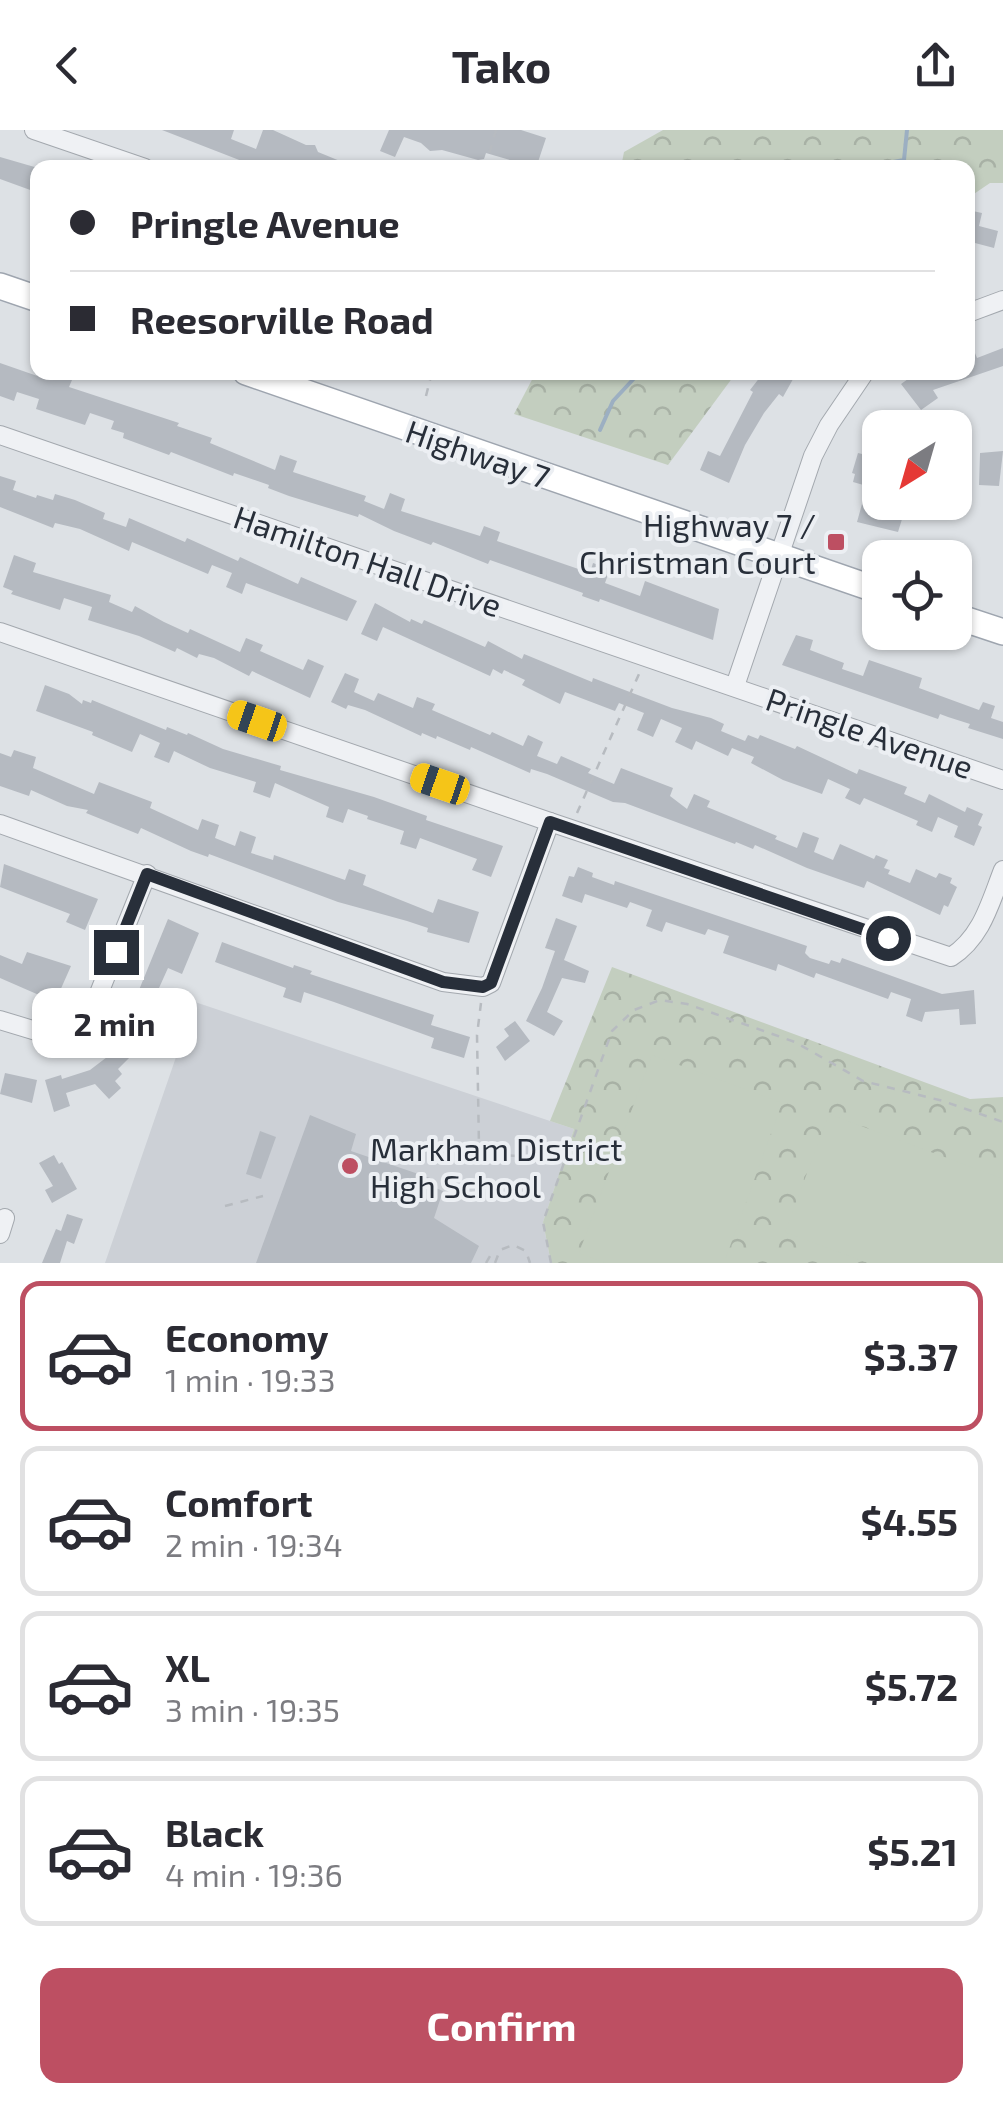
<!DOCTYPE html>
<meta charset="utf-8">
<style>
:root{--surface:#fff;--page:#f2f2f3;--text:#2b2b33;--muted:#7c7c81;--line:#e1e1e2;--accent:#bd4f62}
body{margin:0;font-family:"Exo 2",sans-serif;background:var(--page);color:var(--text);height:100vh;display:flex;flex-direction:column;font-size:38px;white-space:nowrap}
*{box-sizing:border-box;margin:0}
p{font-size:32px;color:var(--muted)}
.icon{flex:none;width:55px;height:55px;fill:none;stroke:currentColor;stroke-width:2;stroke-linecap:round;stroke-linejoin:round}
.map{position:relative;height:1133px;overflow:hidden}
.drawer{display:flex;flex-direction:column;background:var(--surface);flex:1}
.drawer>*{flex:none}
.hud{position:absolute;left:30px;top:30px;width:945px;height:220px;border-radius:20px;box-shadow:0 2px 8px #0004;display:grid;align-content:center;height:220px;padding:0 40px;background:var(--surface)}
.needle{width:65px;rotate:217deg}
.buttons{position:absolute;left:862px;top:280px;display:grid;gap:20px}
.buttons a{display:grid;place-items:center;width:110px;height:110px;border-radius:20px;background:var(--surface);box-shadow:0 2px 8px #0004;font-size:50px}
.end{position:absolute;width:45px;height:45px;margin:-22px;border:12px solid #282f3a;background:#fff;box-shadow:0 0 0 5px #fff}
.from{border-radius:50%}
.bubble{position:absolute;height:70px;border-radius:20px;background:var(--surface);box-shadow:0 2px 8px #0004;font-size:32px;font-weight:700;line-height:70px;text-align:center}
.car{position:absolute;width:30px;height:60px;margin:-30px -15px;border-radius:12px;box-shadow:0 0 8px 2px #0007;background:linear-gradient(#f5c518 24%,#345 0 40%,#f5c518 0 76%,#345 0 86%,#f5c518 0)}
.hud b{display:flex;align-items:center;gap:35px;height:95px;font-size:38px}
.hud b+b{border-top:2px solid var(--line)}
.hud i{width:25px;height:25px;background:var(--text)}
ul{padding:18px 0 0;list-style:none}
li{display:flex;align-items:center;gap:30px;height:150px;margin:0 20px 15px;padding:0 20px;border:5px solid var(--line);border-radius:20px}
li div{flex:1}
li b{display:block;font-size:38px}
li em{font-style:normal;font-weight:700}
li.on{border-color:var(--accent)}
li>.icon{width:90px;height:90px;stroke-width:1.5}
.cta{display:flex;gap:20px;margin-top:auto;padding:20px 40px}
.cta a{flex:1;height:115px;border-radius:20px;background:var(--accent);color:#fff;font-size:40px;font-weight:700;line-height:115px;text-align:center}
header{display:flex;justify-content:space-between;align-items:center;height:130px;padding:0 40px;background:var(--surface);font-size:45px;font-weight:700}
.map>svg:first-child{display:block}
.built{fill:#ccd0d6}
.park{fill:url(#park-crowns)}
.garden{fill:#c3cebf}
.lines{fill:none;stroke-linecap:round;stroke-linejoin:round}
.stream{stroke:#9cafc2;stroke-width:4}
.building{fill:#b5bac1}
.minor-casing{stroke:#a3a8ae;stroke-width:20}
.primary-casing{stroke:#9ea5af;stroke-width:28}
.path{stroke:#b7bbc0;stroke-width:2.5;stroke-dasharray:8 8;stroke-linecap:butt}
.minor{stroke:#eff1f4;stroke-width:18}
.primary{stroke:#fff;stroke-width:25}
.route{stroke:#282f3a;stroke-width:12}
.poi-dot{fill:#bd4f62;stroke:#eceff3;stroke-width:4}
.labels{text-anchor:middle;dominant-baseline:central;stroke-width:8;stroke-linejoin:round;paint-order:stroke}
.street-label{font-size:32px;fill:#282f3a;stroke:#eceff3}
.poi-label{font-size:32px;fill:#282f3a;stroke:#eceff3;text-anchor:end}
</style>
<header><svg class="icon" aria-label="back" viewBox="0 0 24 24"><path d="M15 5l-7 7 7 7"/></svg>Tako<svg class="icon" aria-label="share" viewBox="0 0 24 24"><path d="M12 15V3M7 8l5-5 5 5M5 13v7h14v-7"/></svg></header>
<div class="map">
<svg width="1003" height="1133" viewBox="0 0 1003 1133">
<defs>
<pattern id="park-crowns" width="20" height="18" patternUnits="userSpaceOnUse" patternTransform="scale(2.5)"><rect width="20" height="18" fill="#c3cebf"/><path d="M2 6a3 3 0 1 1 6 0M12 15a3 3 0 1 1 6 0" fill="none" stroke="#a8b1a5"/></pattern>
</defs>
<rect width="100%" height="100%" fill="#dde1e5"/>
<!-- built -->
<path class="built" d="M 195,872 L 574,999 L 543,1092 L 551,1133 L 105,1133 Z"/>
<!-- park -->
<g class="park">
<path d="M 663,0 L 1003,0 L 1003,53 L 990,53 L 968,68 L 968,38 L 621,37 L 624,22 Z"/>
<path d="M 536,242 L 736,242 L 736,243 L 668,335 L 514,284 Z"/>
<path d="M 612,837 L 970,969 L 1003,967 L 1003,1133 L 551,1133 L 543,1092 L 574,999 L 550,991 Z"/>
</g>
<!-- garden -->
<g class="garden">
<path d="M 652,925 L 782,973 L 724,1133 L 606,1133 L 579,1123 Z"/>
<path d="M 829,984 L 1003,1049 L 1003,1133 L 868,1133 L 785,1102 Z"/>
</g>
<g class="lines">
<!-- stream -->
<g class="stream">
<path d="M 861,38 L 904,30 L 907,0"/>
<path d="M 600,300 L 613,271 L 640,242"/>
</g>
</g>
<!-- building -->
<g class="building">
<path d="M 162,0 L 234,0 L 231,9 L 256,19 L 263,0 L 273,0 L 306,15 L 315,15 L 318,22 L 357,38 L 260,38 Z"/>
<path d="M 389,0 L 521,0 L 546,8 L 536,38 L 517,38 L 511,36 L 513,31 L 486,23 L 484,29 L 478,30 L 442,20 L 430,21 L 421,13 L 404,7 L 395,27 L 380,21 Z"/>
<path d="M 0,27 L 38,38 L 33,61 L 0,49 Z"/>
<path d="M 968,80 L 982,83 L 979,96 L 998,101 L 994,118 L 975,113 L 972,126 L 968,126 Z"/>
<path d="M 968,206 L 977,228 L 1003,218 L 1003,236 L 933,260 L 938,268 L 921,280 L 901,254 L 918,242 L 968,242 Z"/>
<path d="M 0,233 L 46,249 L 50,242 L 72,250 L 69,257 L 179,293 L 177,296 L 212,308 L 210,313 L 275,340 L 280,325 L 297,331 L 293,342 L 366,366 L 364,371 L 384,379 L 390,363 L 405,369 L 401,381 L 426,389 L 480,406 L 484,396 L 500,402 L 497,411 L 590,443 L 593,433 L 610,439 L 605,453 L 640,466 L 645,451 L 719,479 L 713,510 L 600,469 L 599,472 L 582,466 L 583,463 L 510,437 L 490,430 L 488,434 L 433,412 L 431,415 L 394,401 L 359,384 L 358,387 L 289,366 L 268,358 L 269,355 L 234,343 L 233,346 L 171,322 L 169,325 L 123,308 L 124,303 L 111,299 L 114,291 L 90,283 L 85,295 L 36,279 L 39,269 L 17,262 L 14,271 L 0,266 Z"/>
<path d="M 764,242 L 797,242 L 783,267 L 779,264 L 764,283 L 745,315 L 729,353 L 700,340 L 708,321 L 720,326 L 753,262 L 750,260 Z"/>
<path d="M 880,286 L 880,355 L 877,366 L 880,372 L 894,372 L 892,382 L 903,386 L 898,402 L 857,392 L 867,356 L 853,352 L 855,344 L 852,343 L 858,323 L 862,324 Z"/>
<path d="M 1003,321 L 999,356 L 979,355 L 980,323 Z"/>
<path d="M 0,346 L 16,351 L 13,360 L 36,368 L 37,365 L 53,370 L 55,364 L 75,370 L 105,383 L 103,389 L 126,397 L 129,388 L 185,412 L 187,408 L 238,431 L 240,427 L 298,454 L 301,447 L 357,471 L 347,491 L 246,453 L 242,464 L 226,457 L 232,443 L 212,435 L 208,444 L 132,412 L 129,421 L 80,399 L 55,393 L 53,398 L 0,377 Z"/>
<path d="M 14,425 L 36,433 L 33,442 L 111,465 L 109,472 L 132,482 L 135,476 L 164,492 L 188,503 L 190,499 L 240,522 L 246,508 L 263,515 L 260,521 L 303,540 L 308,529 L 324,536 L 310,568 L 252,541 L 249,546 L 214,528 L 199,524 L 197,528 L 177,518 L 175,522 L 139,506 L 88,490 L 92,477 L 64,468 L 60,480 L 11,464 L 13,461 L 3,457 Z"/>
<path d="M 375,473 L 410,492 L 411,489 L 422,494 L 424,490 L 485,517 L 488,511 L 522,529 L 524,524 L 592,552 L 593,548 L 672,578 L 711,588 L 724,594 L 721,601 L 745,611 L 748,605 L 758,609 L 760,605 L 795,619 L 797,616 L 857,644 L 859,639 L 907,657 L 904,664 L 925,673 L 929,664 L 965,682 L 967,677 L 983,684 L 978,695 L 982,697 L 974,716 L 954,707 L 958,696 L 938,687 L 932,702 L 916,695 L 918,691 L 864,668 L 860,675 L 845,668 L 850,659 L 828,649 L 822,664 L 783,650 L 751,633 L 754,627 L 732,618 L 728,626 L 696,611 L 692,620 L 675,612 L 682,598 L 661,589 L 653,607 L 637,600 L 644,583 L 619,573 L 615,581 L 565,562 L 560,574 L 522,555 L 525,550 L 504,540 L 502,544 L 493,539 L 490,546 L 383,497 L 377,511 L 361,504 Z"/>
<path d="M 796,505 L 813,510 L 810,520 L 844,533 L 842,539 L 863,546 L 869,530 L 922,548 L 919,558 L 979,580 L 983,572 L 995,576 L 991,588 L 1003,592 L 1003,609 L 968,598 L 970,594 L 948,587 L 940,584 L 938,589 L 782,535 Z"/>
<path d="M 345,543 L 359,549 L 354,562 L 374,571 L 378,563 L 413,578 L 417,567 L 435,574 L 432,580 L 490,605 L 492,602 L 523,616 L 528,605 L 543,612 L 537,626 L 557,634 L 561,626 L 591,639 L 588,643 L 614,654 L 621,638 L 673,658 L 670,666 L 687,679 L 694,664 L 710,671 L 707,677 L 777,706 L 775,709 L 797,718 L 803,702 L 819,708 L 814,722 L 833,730 L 840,714 L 874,729 L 876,725 L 888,730 L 884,738 L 890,740 L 888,744 L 910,753 L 916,739 L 936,748 L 939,743 L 952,748 L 950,753 L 957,757 L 948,777 L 944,775 L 940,785 L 867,751 L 864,758 L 807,738 L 755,715 L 753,719 L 736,712 L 735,714 L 625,673 L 613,672 L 547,644 L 531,639 L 530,643 L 471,617 L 470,620 L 437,606 L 436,609 L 422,603 L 421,606 L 365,580 L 348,575 L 346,579 L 331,572 Z"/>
<path d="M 45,555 L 69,564 L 82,574 L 83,570 L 91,573 L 92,570 L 166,600 L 167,597 L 187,605 L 188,603 L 223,619 L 281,636 L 280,640 L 374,667 L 427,686 L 426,690 L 503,716 L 491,747 L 472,740 L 477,729 L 420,708 L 416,719 L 400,714 L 404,701 L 367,689 L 368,686 L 348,679 L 343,693 L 326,687 L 329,677 L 275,653 L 270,668 L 253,662 L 256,652 L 210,638 L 174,621 L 169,633 L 154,627 L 160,613 L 140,604 L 132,622 L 92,605 L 93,602 L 36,581 Z"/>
<path d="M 14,620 L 36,627 L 33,638 L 94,664 L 99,652 L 152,672 L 150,678 L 198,700 L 202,689 L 219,695 L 215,708 L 235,716 L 240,701 L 256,707 L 251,723 L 273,730 L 274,725 L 345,750 L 349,739 L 366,745 L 363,755 L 433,783 L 438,769 L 479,782 L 469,813 L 427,802 L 428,798 L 407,791 L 338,772 L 209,724 L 208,727 L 191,721 L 141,698 L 138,704 L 86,683 L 88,680 L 67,676 L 31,660 L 29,666 L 0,656 L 0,623 L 11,627 Z"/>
<path d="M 4,734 L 98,769 L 85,800 L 66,792 L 70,784 L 0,757 Z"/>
<path d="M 578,737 L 593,743 L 592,747 L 614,755 L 615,751 L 807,816 L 805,823 L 810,828 L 829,834 L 831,830 L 840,833 L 842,828 L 942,864 L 974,860 L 976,894 L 960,895 L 959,879 L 925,882 L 922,892 L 906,886 L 911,869 L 891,862 L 888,869 L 816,843 L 814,848 L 778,834 L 776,841 L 723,823 L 729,806 L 708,799 L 705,805 L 666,792 L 662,802 L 646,796 L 652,780 L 630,772 L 627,778 L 585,764 L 582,773 L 562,766 L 569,746 L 574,747 Z"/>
<path d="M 556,788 L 577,796 L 564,830 L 589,841 L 585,853 L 562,848 L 547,882 L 563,891 L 554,906 L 526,891 L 542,858 L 555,821 L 545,818 Z"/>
<path d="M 168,789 L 199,803 L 182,844 L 168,838 L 159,858 L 164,860 L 150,898 L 134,926 L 132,925 L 118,939 L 122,944 L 115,951 L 121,958 L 109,969 L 95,954 L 66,963 L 70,976 L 54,982 L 45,950 L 61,945 L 62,949 L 90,940 L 111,924 L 134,883 L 130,882 Z"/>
<path d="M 222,812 L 293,838 L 294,835 L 312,841 L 310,844 L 434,885 L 431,895 L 470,907 L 464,928 L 431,918 L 434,908 L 334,872 L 304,862 L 301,873 L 283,867 L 286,858 L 215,832 Z"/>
<path d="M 27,822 L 71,836 L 55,872 L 0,848 L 0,825 L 22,834 Z"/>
<path d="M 515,891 L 530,911 L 505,931 L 496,917 L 509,906 L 504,899 Z"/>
<path d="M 5,943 L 37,950 L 32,973 L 0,964 Z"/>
<path d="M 310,985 L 356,1004 L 351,1021 L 436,1050 L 433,1057 L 443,1061 L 434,1088 L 479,1116 L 471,1133 L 256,1133 Z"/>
<path d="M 260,1001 L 276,1007 L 261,1049 L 246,1044 Z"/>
<path d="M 54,1025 L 59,1034 L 62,1032 L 77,1059 L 52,1073 L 45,1060 L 53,1056 L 39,1033 Z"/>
<path d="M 67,1084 L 83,1089 L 74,1114 L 67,1111 L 60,1133 L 42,1133 L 56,1099 L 61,1101 Z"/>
</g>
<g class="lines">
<defs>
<g id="minor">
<path d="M 34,0 L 145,38"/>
<path d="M 968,183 L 1003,170"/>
<path d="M 0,305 L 1003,650"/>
<path d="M 0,502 L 550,692 L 951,827 C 982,807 990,773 1003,740"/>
<path d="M 735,556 L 813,326 L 829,295 L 865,242"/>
<path d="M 0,694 L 443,852 L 483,857 L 491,853 L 550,692"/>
<path d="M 0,890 L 59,908 L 77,905 L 93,878 L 147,744"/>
<path d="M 0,1104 L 5,1088"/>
</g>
<g id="primary">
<path d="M 0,156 L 38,169"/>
<path d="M 246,242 L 880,461"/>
<path d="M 955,486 L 1003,502"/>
</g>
</defs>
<!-- minor casing -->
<use href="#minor" class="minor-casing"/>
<!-- primary casing -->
<use href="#primary" class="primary-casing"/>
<!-- path -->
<g class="path">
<path d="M 485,38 L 496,0"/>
<path d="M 426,266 L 432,242"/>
<path d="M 577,683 L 639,544"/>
<path d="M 481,873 L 477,905 L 479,1017 L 501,1025 L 566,1029 L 612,901 L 634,880 L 660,870 L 687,874 L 795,912 L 863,951 L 943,971 L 1003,992"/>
<path d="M 225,1076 L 263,1066"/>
<path d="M 486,1133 L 490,1126 L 495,1129"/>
<path d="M 495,1133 L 500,1120 L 513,1115 L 526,1121 L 530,1133"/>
<path d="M 551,1133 L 543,1092 L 565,1030"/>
</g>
<!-- minor -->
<use href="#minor" class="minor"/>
<!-- primary -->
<use href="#primary" class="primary"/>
</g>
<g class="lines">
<!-- route -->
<path class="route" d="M 116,822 L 147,744 L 443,852 L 483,857 L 491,853 L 550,692 L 888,808"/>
</g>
<!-- markers -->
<g class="poi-dot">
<rect x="826" y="402" width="20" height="20" rx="5"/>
<circle cx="350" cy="1036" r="10"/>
</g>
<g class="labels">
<!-- street labels -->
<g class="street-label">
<text transform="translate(478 323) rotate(19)">Highway 7</text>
<text transform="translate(368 430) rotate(19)">Hamilton Hall Drive</text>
<text transform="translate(870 602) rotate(19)">Pringle Avenue</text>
</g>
<!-- poi labels -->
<g class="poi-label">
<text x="816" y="394">Highway 7 /<tspan x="816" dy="37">Christman Court</tspan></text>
<text x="370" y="1018" text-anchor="start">Markham District<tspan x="370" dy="37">High School</tspan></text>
</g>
</g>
</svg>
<div class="buttons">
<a><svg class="needle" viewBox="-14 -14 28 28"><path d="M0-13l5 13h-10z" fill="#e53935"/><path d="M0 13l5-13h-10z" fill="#7c7c81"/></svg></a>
<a><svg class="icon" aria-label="locate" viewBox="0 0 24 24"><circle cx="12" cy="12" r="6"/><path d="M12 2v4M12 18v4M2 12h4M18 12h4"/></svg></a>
</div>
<i class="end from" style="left:888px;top:808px"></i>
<i class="end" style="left:116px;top:822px"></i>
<div class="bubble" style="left:32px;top:858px;width:165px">2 min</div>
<i class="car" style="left:257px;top:591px;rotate:289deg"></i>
<i class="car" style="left:440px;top:654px;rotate:289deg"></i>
<div class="hud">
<b><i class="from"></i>Pringle Avenue</b>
<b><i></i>Reesorville Road</b>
</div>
</div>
<section class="drawer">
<ul>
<li class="on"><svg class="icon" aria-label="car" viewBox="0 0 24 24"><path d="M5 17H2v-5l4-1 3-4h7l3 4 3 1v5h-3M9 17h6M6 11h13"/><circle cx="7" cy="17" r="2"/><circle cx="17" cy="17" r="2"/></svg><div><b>Economy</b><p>1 min · 19:33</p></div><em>$3.37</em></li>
<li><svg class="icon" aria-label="car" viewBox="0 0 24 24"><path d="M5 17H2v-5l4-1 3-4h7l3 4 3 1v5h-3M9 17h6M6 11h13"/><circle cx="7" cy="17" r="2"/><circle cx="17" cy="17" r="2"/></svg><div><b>Comfort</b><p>2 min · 19:34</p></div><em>$4.55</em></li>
<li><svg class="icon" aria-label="car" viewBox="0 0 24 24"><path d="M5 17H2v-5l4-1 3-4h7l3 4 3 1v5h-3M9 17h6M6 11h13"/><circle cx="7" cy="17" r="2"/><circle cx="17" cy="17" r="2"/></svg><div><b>XL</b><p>3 min · 19:35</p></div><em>$5.72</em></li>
<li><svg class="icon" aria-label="car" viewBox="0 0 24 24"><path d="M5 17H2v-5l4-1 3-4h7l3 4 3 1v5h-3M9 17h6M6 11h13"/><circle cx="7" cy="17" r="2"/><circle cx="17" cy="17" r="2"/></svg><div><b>Black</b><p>4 min · 19:36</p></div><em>$5.21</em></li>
</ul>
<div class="cta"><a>Confirm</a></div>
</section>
